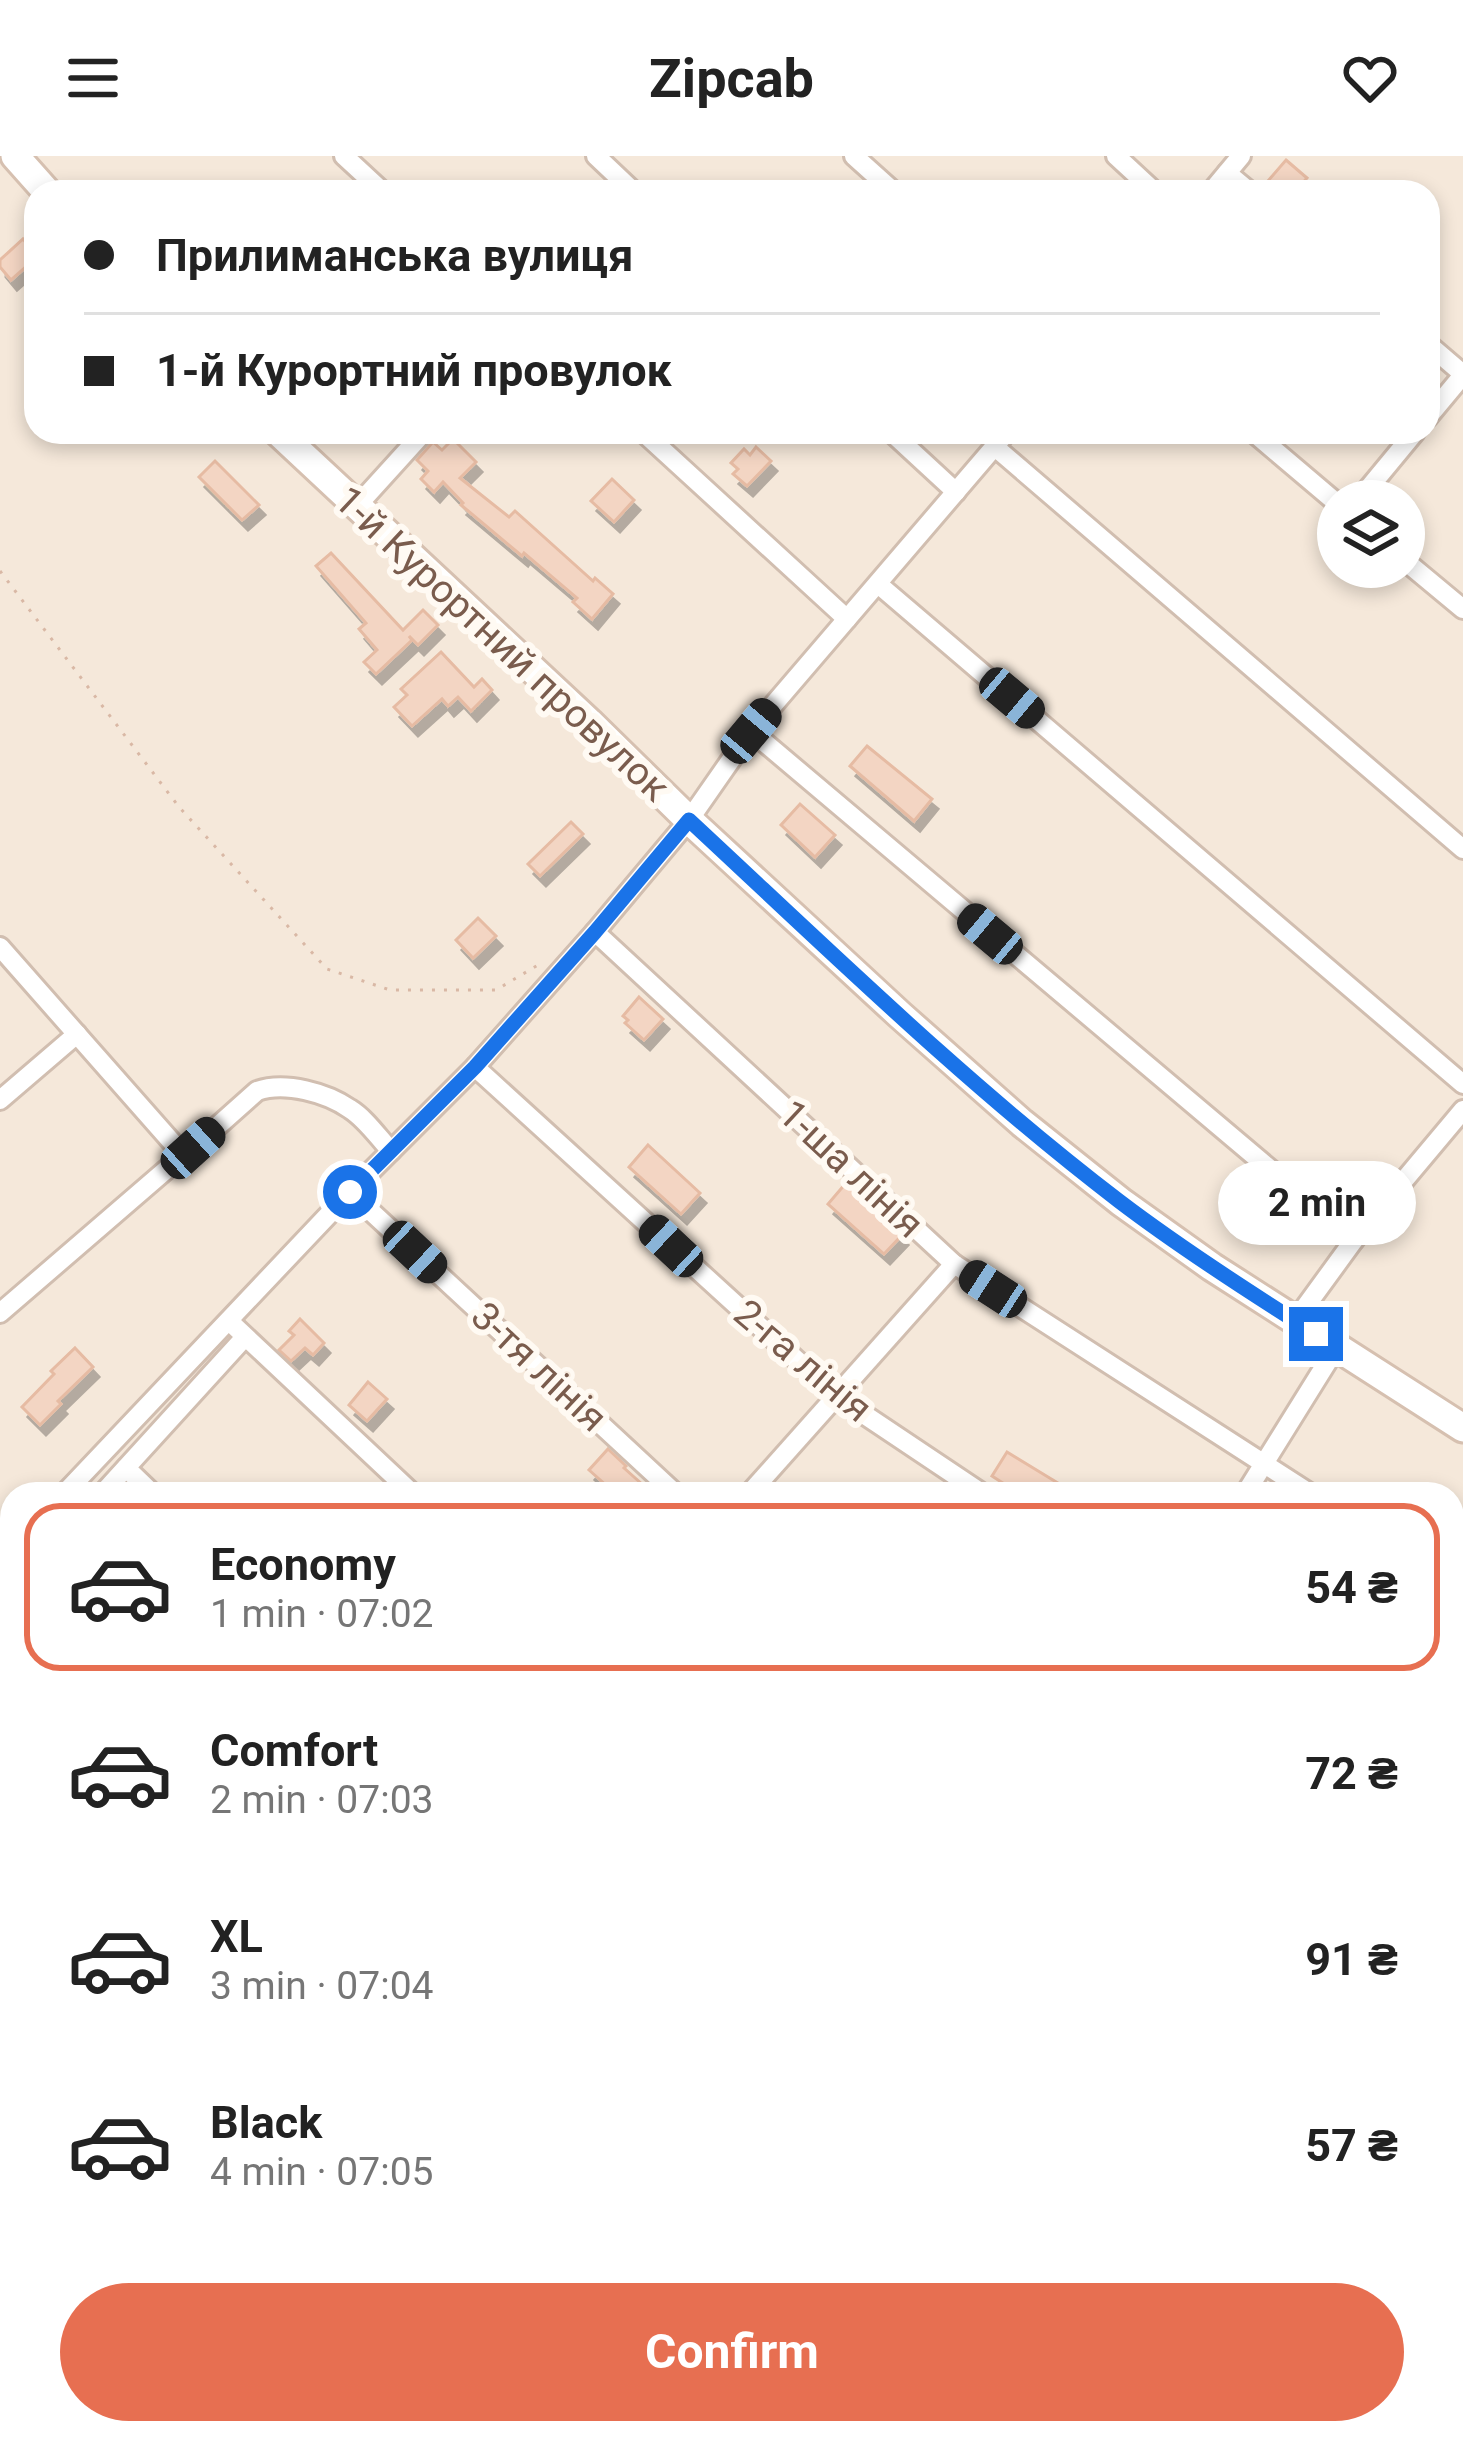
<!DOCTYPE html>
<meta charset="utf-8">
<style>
:root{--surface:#fff;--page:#f2f2f2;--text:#222;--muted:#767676;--line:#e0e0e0;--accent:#e76f51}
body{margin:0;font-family:Roboto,sans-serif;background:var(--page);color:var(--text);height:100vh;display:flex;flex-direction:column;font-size:45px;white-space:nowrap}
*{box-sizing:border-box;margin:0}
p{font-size:39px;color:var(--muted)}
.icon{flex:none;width:66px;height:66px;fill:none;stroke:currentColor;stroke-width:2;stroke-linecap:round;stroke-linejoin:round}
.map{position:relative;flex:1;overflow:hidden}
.details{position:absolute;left:0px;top:1326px;width:1464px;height:963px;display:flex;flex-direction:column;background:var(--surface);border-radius:36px 36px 0 0;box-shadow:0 6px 18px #0003}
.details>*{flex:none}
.top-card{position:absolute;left:24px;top:24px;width:1416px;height:264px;border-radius:36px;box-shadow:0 6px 18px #0003;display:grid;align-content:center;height:264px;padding:0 60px;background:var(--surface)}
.tools{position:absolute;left:1317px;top:324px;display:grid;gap:24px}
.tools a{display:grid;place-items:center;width:108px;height:108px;border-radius:50%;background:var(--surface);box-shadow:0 6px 18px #0003;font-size:60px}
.end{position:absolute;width:54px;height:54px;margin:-27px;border:15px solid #1a73e8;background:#fff;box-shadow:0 0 0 6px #fff}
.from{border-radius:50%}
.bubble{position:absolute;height:84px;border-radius:42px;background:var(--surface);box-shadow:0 6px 18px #0003;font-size:39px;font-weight:700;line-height:84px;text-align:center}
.car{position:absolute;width:36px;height:72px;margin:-36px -18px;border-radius:15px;box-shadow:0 0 9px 3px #0007;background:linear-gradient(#222 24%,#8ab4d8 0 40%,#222 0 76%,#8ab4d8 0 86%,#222 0)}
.top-card b{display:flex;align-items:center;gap:42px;height:114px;font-size:45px}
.top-card b+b{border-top:3px solid var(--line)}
.top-card i{width:30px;height:30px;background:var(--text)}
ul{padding:21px 0 0;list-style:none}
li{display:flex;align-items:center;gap:36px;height:168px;margin:0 24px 18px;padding:0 36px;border:6px solid transparent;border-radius:36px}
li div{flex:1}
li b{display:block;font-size:45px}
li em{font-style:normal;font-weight:700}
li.current{border-color:var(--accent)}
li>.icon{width:108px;height:108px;stroke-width:1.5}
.primary-button{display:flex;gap:24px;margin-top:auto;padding:24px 60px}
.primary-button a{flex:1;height:138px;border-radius:72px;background:var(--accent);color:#fff;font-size:48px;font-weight:700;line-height:138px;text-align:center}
header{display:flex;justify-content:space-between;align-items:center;height:156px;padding:0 60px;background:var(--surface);font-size:54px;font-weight:700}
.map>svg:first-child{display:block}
.residential{fill:#f5e8da;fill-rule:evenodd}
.building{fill:#f3d5c3;stroke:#e6bba3;stroke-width:3;filter:url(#shadow)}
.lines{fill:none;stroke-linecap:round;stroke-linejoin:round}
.lane-casing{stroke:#d1beb0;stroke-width:15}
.street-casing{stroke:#d1beb0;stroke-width:24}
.secondary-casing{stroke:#d6c0b0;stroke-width:33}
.path{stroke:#d9b8a5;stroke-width:3;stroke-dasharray:3 9;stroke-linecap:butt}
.lane{stroke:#fff;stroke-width:9}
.street{stroke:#fff;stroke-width:18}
.secondary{stroke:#fff;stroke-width:27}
.route{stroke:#1a73e8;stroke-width:15}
.labels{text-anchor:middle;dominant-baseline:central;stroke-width:12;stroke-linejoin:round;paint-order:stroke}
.street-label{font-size:39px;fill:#7a5c4d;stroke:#fffaf3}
</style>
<header><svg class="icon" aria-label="menu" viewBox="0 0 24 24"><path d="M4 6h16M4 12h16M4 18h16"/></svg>Zipcab<svg class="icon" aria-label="heart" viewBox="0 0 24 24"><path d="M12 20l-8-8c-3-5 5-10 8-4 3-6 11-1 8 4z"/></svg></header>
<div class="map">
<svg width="1463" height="2288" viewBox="0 0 1463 2288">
<defs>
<filter id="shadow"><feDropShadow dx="6" dy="10" stdDeviation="0" flood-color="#0004"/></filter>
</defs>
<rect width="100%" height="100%" fill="#fdf6ec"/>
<!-- residential -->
<g class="residential">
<path d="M 0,0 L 1463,0 L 1463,1829 L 1452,1851 L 1452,1338 L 12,1338 L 12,2175 L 0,2168 ZM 36,36 L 1428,36 L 1428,276 L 36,276 ZM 1338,345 L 1404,345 L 1404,411 L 1338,411 Z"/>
<path d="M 396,2277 L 1233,2277 L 1227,2288 L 390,2288 Z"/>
</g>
<!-- building -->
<g class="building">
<path d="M 1286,4 L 1307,22 L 1295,36 L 1278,36 L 1267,26 Z"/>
<path d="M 23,83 L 36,98 L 36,102 L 11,124 L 0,111 L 0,104 Z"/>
<path d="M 453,283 L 476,306 L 460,322 L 509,361 L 515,355 L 593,425 L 595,422 L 613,438 L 592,463 L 573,446 L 577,442 L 524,397 L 522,400 L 461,349 L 463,347 L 443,326 L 434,336 L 421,323 L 428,315 L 417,304 L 433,286 L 442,294 Z"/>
<path d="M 756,291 L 771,305 L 747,330 L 733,318 L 738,313 L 731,307 L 744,293 L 750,299 Z"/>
<path d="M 215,305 L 259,349 L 242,364 L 199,321 Z"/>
<path d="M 612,323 L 634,344 L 614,366 L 591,345 Z"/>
<path d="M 331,397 L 403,474 L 423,454 L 438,469 L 418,489 L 409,480 L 412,484 L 376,518 L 364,506 L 377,494 L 359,473 L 366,467 L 316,410 Z"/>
<path d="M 441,496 L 474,531 L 482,523 L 492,534 L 471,555 L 458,541 L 448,550 L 442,543 L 412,570 L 394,551 L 407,539 L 401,533 Z"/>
<path d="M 867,590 L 932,643 L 914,665 L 850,610 Z"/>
<path d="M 800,648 L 835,679 L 815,701 L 781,669 Z"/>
<path d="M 571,666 L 583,678 L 540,720 L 528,708 Z"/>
<path d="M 478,762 L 496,780 L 473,802 L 456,784 Z"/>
<path d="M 639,841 L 663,863 L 644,884 L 625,867 L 628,864 L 623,860 Z"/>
<path d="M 648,989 L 700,1037 L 681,1058 L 629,1011 Z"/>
<path d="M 846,1027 L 902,1079 L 884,1098 L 828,1048 Z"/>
<path d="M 300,1163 L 324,1187 L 313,1199 L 305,1192 L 291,1205 L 279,1194 L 294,1179 L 289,1175 Z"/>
<path d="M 75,1192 L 93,1211 L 58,1245 L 61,1248 L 40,1269 L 22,1251 L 54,1218 L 51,1215 Z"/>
<path d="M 368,1226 L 387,1243 L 367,1265 L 349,1249 Z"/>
<path d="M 608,1293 L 626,1310 L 624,1312 L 653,1338 L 616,1338 L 589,1314 Z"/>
<path d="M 1007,1296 L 1048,1321 L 1076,1338 L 1020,1338 L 992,1320 Z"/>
</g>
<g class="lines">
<defs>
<g id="lane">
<path d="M 1452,1840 L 1463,1824"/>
<path d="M 1452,2000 L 1463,1979"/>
<path d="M 1452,2238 L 1454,2234 L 1463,2239"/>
<path d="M 1336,2277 L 1355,2288"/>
<path d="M 1300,2288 L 1305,2277"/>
<path d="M 1426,2288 L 1432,2277"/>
</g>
<g id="street">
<path d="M 344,0 L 383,36"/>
<path d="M 596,0 L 634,36"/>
<path d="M 854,0 L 894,36"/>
<path d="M 1116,0 L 1155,36"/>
<path d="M 1227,17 L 1250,36"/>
<path d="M 1211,36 L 1241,0"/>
<path d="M 1428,188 L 1463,218"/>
<path d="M 1428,261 L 1463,219"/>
<path d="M 643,276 L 847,463"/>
<path d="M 891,276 L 956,336"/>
<path d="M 1253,276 L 1338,348"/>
<path d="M 995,291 L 1463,693"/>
<path d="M 1358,345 L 1415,276"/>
<path d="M 356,351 L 424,276"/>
<path d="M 1404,404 L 1463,453"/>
<path d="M 878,428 L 1463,928"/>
<path d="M 751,575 L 1354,1084"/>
<path d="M 595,776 L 954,1108 L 1311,1338"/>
<path d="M 0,791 L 178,993 L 193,992 L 257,935 C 285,925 327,937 350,953 C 366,963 378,981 391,995"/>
<path d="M 475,911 L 835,1239 L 983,1338"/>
<path d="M 0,944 L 77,878"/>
<path d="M 350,1036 L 676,1338"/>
<path d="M 0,1157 L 189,994"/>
<path d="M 229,1165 L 413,1338"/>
<path d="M 1295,1165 L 1354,1084 L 1463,954"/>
<path d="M 126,1312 L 153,1338"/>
<path d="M 64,1338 L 350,1036 L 475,911 L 595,776 L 689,664 L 751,575 L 1007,276"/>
<path d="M 102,1338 L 245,1181"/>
<path d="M 749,1338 L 954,1108"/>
<path d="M 1245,1338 L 1336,1192"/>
<path d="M 0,1405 L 12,1393"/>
<path d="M 1452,1426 L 1463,1433"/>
<path d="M 12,1434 L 8,1438 L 12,1442"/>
<path d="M 1452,1642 L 1463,1649"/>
<path d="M 1000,2277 L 1015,2288"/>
</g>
<g id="secondary">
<path d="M 15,0 L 47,36"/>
<path d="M 278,276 L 589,566 L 689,664 L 900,859 L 1022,967 L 1121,1046 L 1212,1111 L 1463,1272"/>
</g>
</defs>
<!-- lane casing -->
<use href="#lane" class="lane-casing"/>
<!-- street casing -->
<use href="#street" class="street-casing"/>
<!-- secondary casing -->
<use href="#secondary" class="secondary-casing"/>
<!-- path -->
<path class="path" d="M 0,415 L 179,651 L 327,813 L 390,834 L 496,834 L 538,809"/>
<!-- lane -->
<use href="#lane" class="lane"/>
<!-- street -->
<use href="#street" class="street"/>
<!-- secondary -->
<use href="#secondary" class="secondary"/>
</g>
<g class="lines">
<!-- route -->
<path class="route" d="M 350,1036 L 475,911 L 595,776 L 689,664 C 829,794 967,929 1119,1045 C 1182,1093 1249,1136 1316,1178"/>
</g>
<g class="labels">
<!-- street labels -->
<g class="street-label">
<text transform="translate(502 488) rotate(43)">1-й Курортний провулок</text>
<text transform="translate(851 1013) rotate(43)">1-ша лінія</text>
<text transform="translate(803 1205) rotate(40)">2-га лінія</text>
<text transform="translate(539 1211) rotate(43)">3-тя лінія</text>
</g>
</g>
</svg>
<div class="tools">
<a><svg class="icon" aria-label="layers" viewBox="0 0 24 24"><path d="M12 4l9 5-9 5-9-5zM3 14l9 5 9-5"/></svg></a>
</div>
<i class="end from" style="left:350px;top:1036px"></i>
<i class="end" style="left:1316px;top:1178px"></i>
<div class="bubble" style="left:1218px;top:1005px;width:198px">2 min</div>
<i class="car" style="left:1012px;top:542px;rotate:130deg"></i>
<i class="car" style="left:751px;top:575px;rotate:40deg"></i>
<i class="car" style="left:990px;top:778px;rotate:310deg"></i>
<i class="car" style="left:193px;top:992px;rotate:48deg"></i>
<i class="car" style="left:671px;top:1090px;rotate:313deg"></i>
<i class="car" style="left:415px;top:1096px;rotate:133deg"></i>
<i class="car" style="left:993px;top:1133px;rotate:303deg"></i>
<div class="top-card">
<b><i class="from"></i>Прилиманська вулиця</b>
<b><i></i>1-й Курортний провулок</b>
</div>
<section class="details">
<ul>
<li class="current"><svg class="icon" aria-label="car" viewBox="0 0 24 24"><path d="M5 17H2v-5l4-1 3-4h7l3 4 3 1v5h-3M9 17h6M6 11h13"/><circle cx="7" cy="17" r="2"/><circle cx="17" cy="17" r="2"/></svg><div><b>Economy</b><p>1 min · 07:02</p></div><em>54 ₴</em></li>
<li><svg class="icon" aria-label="car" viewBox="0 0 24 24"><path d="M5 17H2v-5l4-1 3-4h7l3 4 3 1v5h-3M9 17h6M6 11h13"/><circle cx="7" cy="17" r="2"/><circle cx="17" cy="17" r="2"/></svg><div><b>Comfort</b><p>2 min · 07:03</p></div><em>72 ₴</em></li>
<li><svg class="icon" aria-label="car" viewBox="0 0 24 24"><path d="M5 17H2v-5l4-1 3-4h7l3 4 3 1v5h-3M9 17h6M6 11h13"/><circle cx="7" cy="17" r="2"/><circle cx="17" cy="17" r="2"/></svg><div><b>XL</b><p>3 min · 07:04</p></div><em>91 ₴</em></li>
<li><svg class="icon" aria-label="car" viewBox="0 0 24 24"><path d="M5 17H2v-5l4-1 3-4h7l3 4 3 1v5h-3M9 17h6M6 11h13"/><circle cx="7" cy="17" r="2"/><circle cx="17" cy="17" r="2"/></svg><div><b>Black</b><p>4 min · 07:05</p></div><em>57 ₴</em></li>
</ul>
<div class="primary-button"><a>Confirm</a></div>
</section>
</div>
